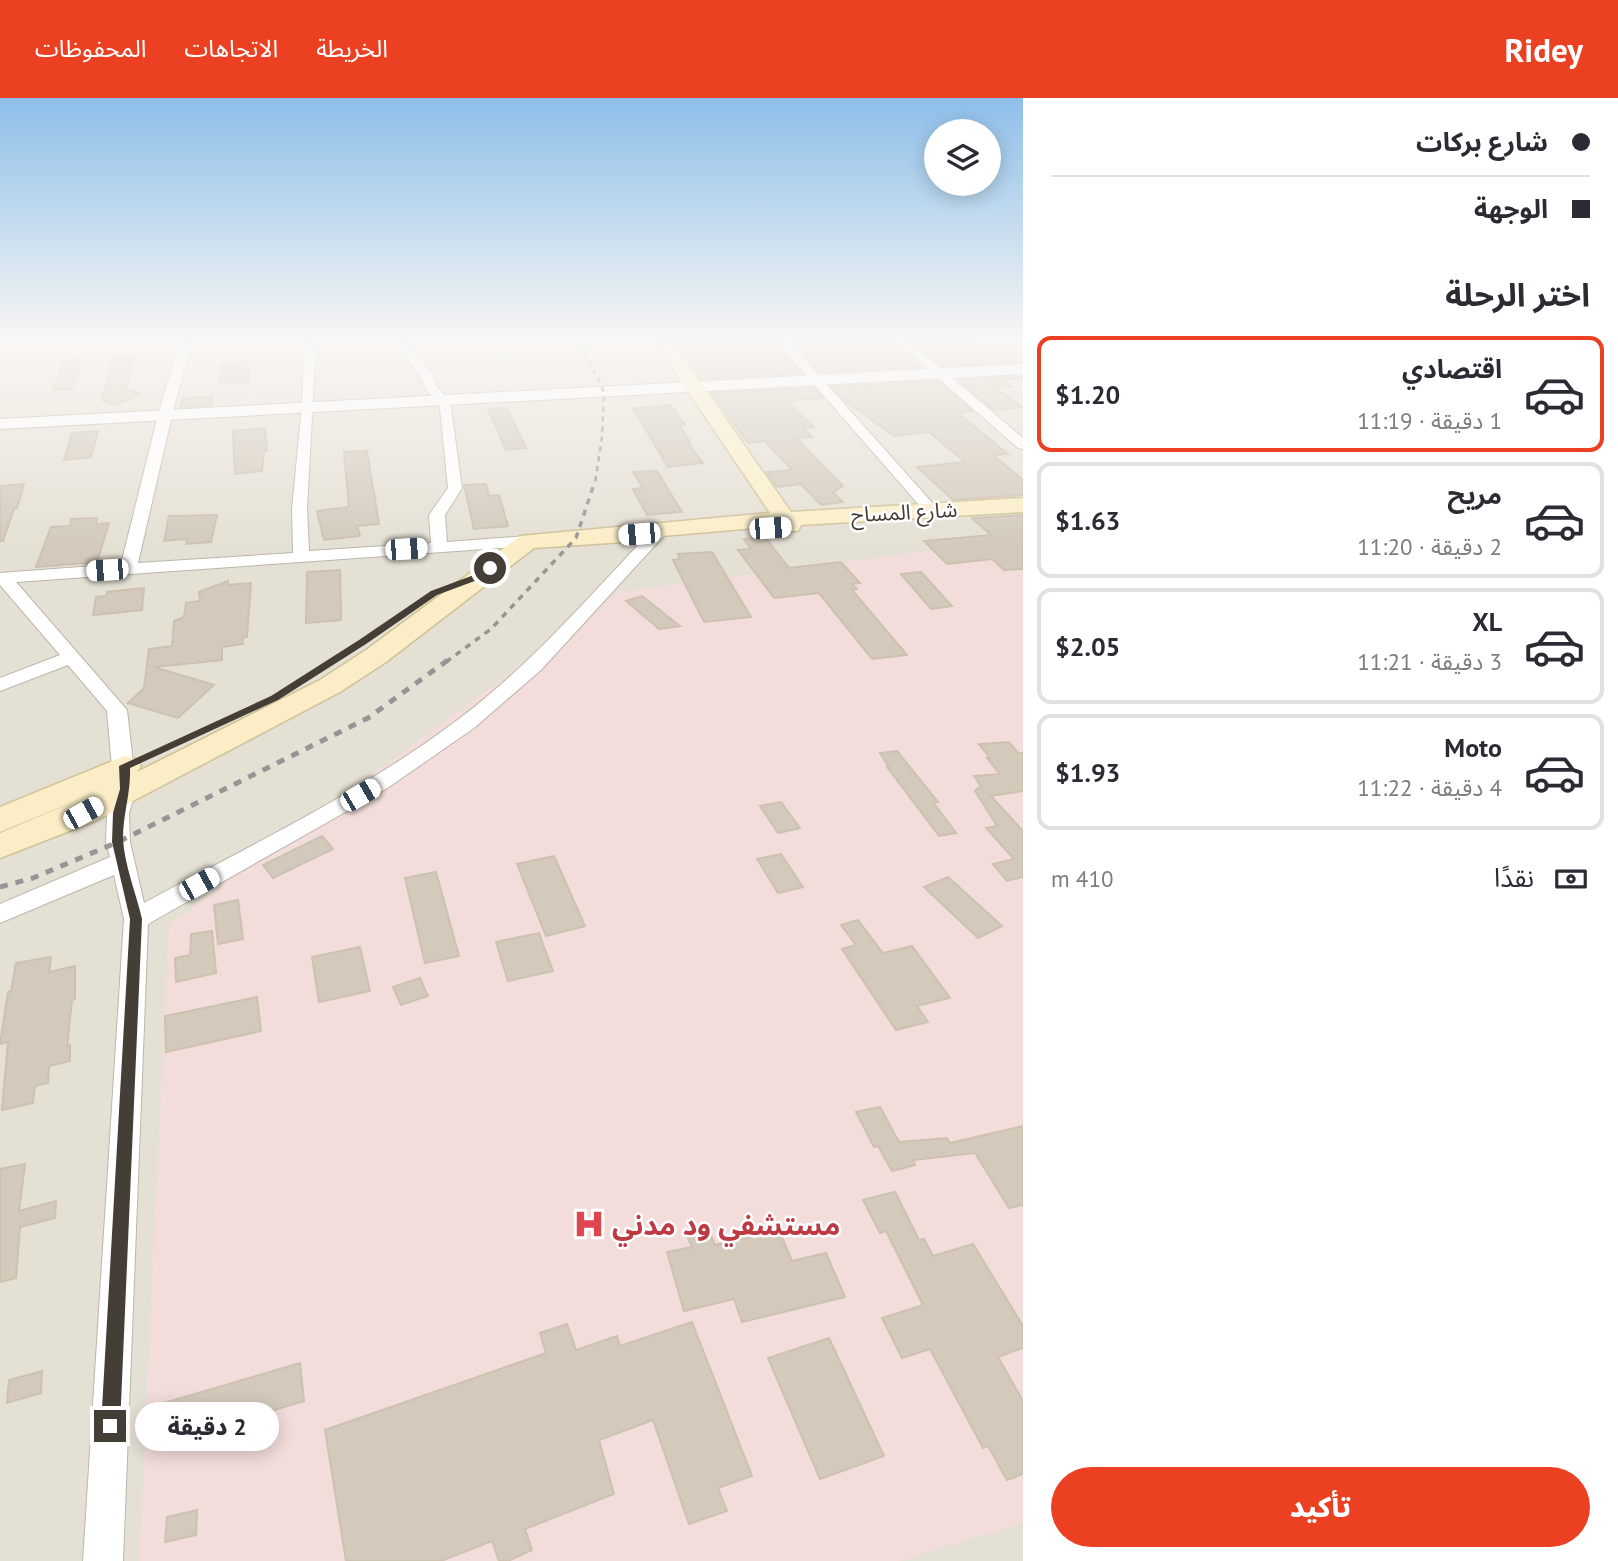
<!DOCTYPE html>
<html lang="ar">
<meta charset="utf-8">
<style>
:root{--surface:#fff;--page:#f2f2f3;--text:#2b2b33;--muted:#7c7c81;--line:#e1e1e2;--accent:#ec4022}
body{margin:0;font-family:"PT Sans","Noto Sans Arabic",sans-serif;background:var(--page);color:var(--text);direction:rtl;height:100vh;display:flex;flex-direction:column;font-size:26px;white-space:nowrap}
*{box-sizing:border-box;margin:0}
p{font-size:23px;color:var(--muted)}
.icon{flex:none;width:38px;height:38px;fill:none;stroke:currentColor;stroke-width:2;stroke-linecap:round;stroke-linejoin:round}
.map{position:relative;flex:1;overflow:hidden;direction:ltr}
.side{display:flex;flex-direction:column;background:var(--surface);width:595px}
.side>*{flex:none}
.guide{display:grid;align-content:center;height:154px;padding:0 28px;background:var(--surface)}
.buttons{position:absolute;left:924px;top:21px;display:grid;gap:14px}
.buttons a{display:grid;place-items:center;width:77px;height:77px;border-radius:50%;background:var(--surface);box-shadow:0 4px 18px #0003;font-size:35px}
.end{position:absolute;width:32px;height:32px;margin:-16px;border:9px solid #443e36;background:#fff;box-shadow:0 0 0 4px #fff}
.from{border-radius:50%}
.bubble{position:absolute;height:49px;border-radius:24px;background:var(--surface);box-shadow:0 4px 18px #0003;font-size:23px;font-weight:800;line-height:49px;text-align:center;direction:rtl}
.car{position:absolute;width:21px;height:42px;margin:-21px -10px;border-radius:9px;box-shadow:0 0 5px 2px #0007;background:linear-gradient(#fff 24%,#345 0 40%,#fff 0 76%,#345 0 86%,#fff 0)}
.guide b{display:flex;align-items:center;gap:24px;height:66px;font-size:26px}
.guide b+b{border-top:2px solid var(--line)}
.guide i{width:18px;height:18px;background:var(--text)}
ul{padding:0;list-style:none}
li{display:flex;align-items:center;gap:21px;height:116px;margin:0 14px 10px;padding:0 14px;border:4px solid var(--line);border-radius:14px}
li div{flex:1}
li b{display:block;font-size:26px}
li em{font-style:normal;font-weight:800}
li.selected{border-color:var(--accent)}
li>.icon{width:63px;height:63px;stroke-width:1.5}
h2{padding:0 28px;font-size:32px;line-height:84px}
.pay{display:flex;align-items:center;gap:18px;height:77px;padding:0 28px;font-size:26px}
.pay p{margin-inline-start:auto}
.button{display:flex;gap:14px;margin-top:auto;padding:14px 28px}
.button a{flex:1;height:80px;border-radius:42px;background:var(--accent);color:#fff;font-size:28px;font-weight:800;line-height:80px;text-align:center}
header{display:flex;align-items:center;gap:42px;box-sizing:border-box;height:98px;padding:0 35px;background:var(--accent);color:#fff}
header strong{font-size:33px}
nav{display:flex;gap:38px;margin-inline-start:auto;font-size:24px}
main{display:flex;flex:1;min-height:0}
.map>svg:first-child{display:block}
.residential{fill:#e5e0d4}
.medical{fill:#f2ddda}
.building{fill:#d3cabc;stroke:#cdc1b0;stroke-width:2}
.lines{fill:none;stroke-linecap:round;stroke-linejoin:round}
.minor-casing{stroke:#bcb6a9;stroke-width:2}
.tertiary-casing{stroke:#bcb6a9;stroke-width:2}
.secondary-casing{stroke:#cfc198;stroke-width:3}
.minor{fill:#fff;fill-rule:evenodd}
.tertiary{fill:#fff;fill-rule:evenodd}
.secondary{fill:#fbeec7;fill-rule:evenodd}
.rail-far2{stroke:#959595;stroke-width:2.5;stroke-dasharray:5 5;stroke-linecap:butt}
.rail-far1{stroke:#959595;stroke-width:3.5;stroke-dasharray:6 6;stroke-linecap:butt}
.rail{stroke:#959595;stroke-width:5;stroke-dasharray:8 8;stroke-linecap:butt}
.route{fill:#443e36}
.labels{text-anchor:middle;dominant-baseline:central;stroke-width:5;stroke-linejoin:round;paint-order:stroke}
.far-street-label{font-size:21px;fill:#443e36;stroke:#fff}
.near-health-label{font-size:28px;font-weight:bold;fill:#be3a42;stroke:#fff;text-anchor:start}
</style>
<header>
<strong>Ridey</strong>
<nav><a>الخريطة</a><a>الاتجاهات</a><a>المحفوظات</a></nav>
</header>
<main>
<section class="side">
<div class="guide">
<b><i class="from"></i>شارع بركات</b>
<b><i></i>الوجهة</b>
</div>
<h2>اختر الرحلة</h2>
<ul>
<li class="selected"><svg class="icon" aria-label="car" viewBox="0 0 24 24"><path d="M5 17H2v-5l4-1 3-4h7l3 4 3 1v5h-3M9 17h6M6 11h13"/><circle cx="7" cy="17" r="2"/><circle cx="17" cy="17" r="2"/></svg><div><b>اقتصادي</b><p>1 دقيقة · 11:19</p></div><em>$1.20</em></li>
<li><svg class="icon" aria-label="car" viewBox="0 0 24 24"><path d="M5 17H2v-5l4-1 3-4h7l3 4 3 1v5h-3M9 17h6M6 11h13"/><circle cx="7" cy="17" r="2"/><circle cx="17" cy="17" r="2"/></svg><div><b>مريح</b><p>2 دقيقة · 11:20</p></div><em>$1.63</em></li>
<li><svg class="icon" aria-label="car" viewBox="0 0 24 24"><path d="M5 17H2v-5l4-1 3-4h7l3 4 3 1v5h-3M9 17h6M6 11h13"/><circle cx="7" cy="17" r="2"/><circle cx="17" cy="17" r="2"/></svg><div><b>XL</b><p>3 دقيقة · 11:21</p></div><em>$2.05</em></li>
<li><svg class="icon" aria-label="car" viewBox="0 0 24 24"><path d="M5 17H2v-5l4-1 3-4h7l3 4 3 1v5h-3M9 17h6M6 11h13"/><circle cx="7" cy="17" r="2"/><circle cx="17" cy="17" r="2"/></svg><div><b>Moto</b><p>4 دقيقة · 11:22</p></div><em>$1.93</em></li>
</ul>
<div class="pay"><svg class="icon" aria-label="cash" viewBox="0 0 24 24"><path d="M3 7h18v10H3z"/><circle cx="12" cy="12" r="2"/></svg>نقدًا<p>410 m</p></div>
<div class="button"><a>تأكيد</a></div>
</section>
<div class="map">
<svg width="1023" height="1463" viewBox="0 0 1023 1463">
<rect width="100%" height="100%" fill="#f2eee6"/>
<!-- residential -->
<rect class="residential" x="0" y="244" width="1023" height="1219"/>
<!-- medical -->
<path class="medical" d="M 1023,440 L 1023,1425 L 899,1463 L 139,1463 L 169,827 L 619,494 Z"/>
<!-- building -->
<g class="building">
<path d="M 675,244 L 775,244 L 801,275 L 701,281 Z"/>
<path d="M 793,244 L 894,244 L 921,269 L 820,274 Z"/>
<path d="M 914,244 L 972,244 L 979,251 L 1012,252 L 1020,264 L 942,268 Z"/>
<path d="M 133,260 L 126,291 L 141,296 L 116,307 L 101,302 L 113,261 Z"/>
<path d="M 82,261 L 71,292 L 53,291 L 64,262 Z"/>
<path d="M 248,264 L 249,285 L 220,286 L 221,266 Z"/>
<path d="M 1023,279 L 1002,282 L 1012,289 L 995,290 L 1023,309 L 994,312 L 959,282 Z"/>
<path d="M 938,283 L 972,313 L 959,316 L 1008,356 L 993,357 L 1023,382 L 1023,397 L 953,402 L 917,369 L 965,364 L 929,334 L 894,338 L 844,302 L 832,289 Z"/>
<path d="M 814,290 L 822,300 L 786,303 L 814,329 L 803,330 L 812,339 L 796,340 L 843,388 L 833,394 L 843,404 L 821,407 L 801,386 L 777,389 L 766,374 L 792,372 L 765,343 L 748,345 L 711,295 Z"/>
<path d="M 212,298 L 212,307 L 180,309 L 182,301 Z"/>
<path d="M 671,307 L 685,327 L 679,327 L 690,344 L 687,344 L 703,365 L 668,369 L 633,310 Z"/>
<path d="M 507,310 L 526,350 L 506,352 L 488,311 Z"/>
<path d="M 265,330 L 267,353 L 264,353 L 262,373 L 235,376 L 233,333 Z"/>
<path d="M 98,333 L 91,359 L 64,362 L 72,335 Z"/>
<path d="M 367,353 L 379,426 L 357,428 L 360,438 L 324,442 L 317,413 L 349,409 L 344,354 Z"/>
<path d="M 657,373 L 682,414 L 647,417 L 633,391 L 643,390 L 633,374 Z"/>
<path d="M 24,386 L 17,410 L 14,411 L 3,443 L 0,443 L 0,388 Z"/>
<path d="M 486,386 L 489,398 L 499,397 L 508,428 L 474,431 L 464,387 Z"/>
<path d="M 217,417 L 211,444 L 186,446 L 187,441 L 164,443 L 169,418 Z"/>
<path d="M 1023,417 L 1023,471 L 1004,472 L 992,461 L 947,466 L 924,443 L 991,437 L 972,420 Z"/>
<path d="M 97,420 L 96,426 L 109,425 L 97,464 L 36,469 L 51,429 L 70,428 L 71,421 Z"/>
<path d="M 765,439 L 789,470 L 841,464 L 860,485 L 852,486 L 857,491 L 852,492 L 907,557 L 872,561 L 819,495 L 774,500 L 738,452 L 751,451 L 744,441 Z"/>
<path d="M 712,454 L 751,519 L 704,524 L 673,462 L 680,461 L 678,456 Z"/>
<path d="M 340,472 L 341,522 L 306,525 L 307,474 Z"/>
<path d="M 921,474 L 952,508 L 931,511 L 901,476 Z"/>
<path d="M 228,483 L 228,487 L 251,485 L 247,539 L 242,540 L 243,546 L 222,549 L 222,562 L 154,569 L 214,587 L 178,620 L 128,605 L 144,590 L 149,551 L 172,548 L 174,523 L 184,519 L 186,505 L 200,503 L 199,494 Z"/>
<path d="M 144,490 L 142,512 L 93,517 L 96,499 L 106,498 L 107,494 Z"/>
<path d="M 642,498 L 680,528 L 659,531 L 626,503 Z"/>
<path d="M 1009,644 L 1018,655 L 1023,655 L 1023,693 L 991,698 L 1023,733 L 1023,779 L 1007,783 L 993,766 L 1014,761 L 986,730 L 997,728 L 975,693 L 981,688 L 974,678 L 1000,676 L 987,660 L 990,660 L 979,646 Z"/>
<path d="M 897,653 L 938,704 L 933,704 L 956,735 L 939,738 L 887,669 L 889,669 L 880,655 Z"/>
<path d="M 781,704 L 800,730 L 778,735 L 760,708 Z"/>
<path d="M 322,738 L 333,751 L 273,780 L 263,767 Z"/>
<path d="M 781,756 L 803,789 L 778,795 L 757,761 Z"/>
<path d="M 554,758 L 585,828 L 546,838 L 517,766 Z"/>
<path d="M 436,774 L 459,858 L 425,865 L 405,780 Z"/>
<path d="M 948,779 L 1002,828 L 978,840 L 924,789 Z"/>
<path d="M 238,802 L 243,841 L 218,846 L 214,807 Z"/>
<path d="M 858,822 L 883,855 L 912,848 L 950,900 L 917,908 L 928,924 L 896,932 L 842,851 L 856,847 L 841,827 Z"/>
<path d="M 212,833 L 216,875 L 176,884 L 175,860 L 190,857 L 191,836 Z"/>
<path d="M 539,835 L 553,873 L 508,883 L 496,844 Z"/>
<path d="M 360,849 L 370,893 L 319,904 L 312,859 Z"/>
<path d="M 51,859 L 49,874 L 75,868 L 75,901 L 72,902 L 67,948 L 70,947 L 70,963 L 49,968 L 48,985 L 35,988 L 33,1005 L 2,1012 L 8,944 L 0,946 L 8,894 L 11,893 L 16,865 Z"/>
<path d="M 420,880 L 428,898 L 401,907 L 393,889 Z"/>
<path d="M 257,899 L 261,933 L 166,954 L 165,918 Z"/>
<path d="M 880,1009 L 899,1044 L 947,1040 L 950,1045 L 1023,1028 L 1023,1107 L 1009,1110 L 975,1055 L 913,1062 L 915,1067 L 892,1073 L 878,1048 L 874,1049 L 856,1014 Z"/>
<path d="M 25,1066 L 19,1113 L 56,1103 L 55,1120 L 20,1129 L 16,1180 L 0,1184 L 0,1071 Z"/>
<path d="M 895,1094 L 919,1142 L 924,1141 L 933,1158 L 973,1146 L 1023,1228 L 1023,1250 L 998,1259 L 1023,1303 L 1023,1376 L 1007,1382 L 988,1348 L 983,1350 L 930,1251 L 902,1260 L 882,1220 L 923,1207 L 886,1133 L 880,1135 L 863,1102 Z"/>
<path d="M 779,1132 L 792,1163 L 826,1155 L 845,1199 L 742,1224 L 734,1201 L 684,1213 L 667,1154 L 692,1149 L 688,1140 L 710,1135 L 715,1147 Z"/>
<path d="M 692,1224 L 752,1378 L 718,1390 L 727,1413 L 689,1426 L 653,1322 L 599,1342 L 614,1396 L 525,1431 L 532,1452 L 508,1463 L 499,1463 L 492,1443 L 441,1463 L 346,1463 L 325,1332 L 546,1255 L 540,1235 L 567,1226 L 576,1252 L 617,1238 L 620,1248 Z"/>
<path d="M 829,1240 L 884,1358 L 820,1381 L 768,1260 Z"/>
<path d="M 300,1265 L 304,1303 L 165,1345 L 164,1305 Z"/>
<path d="M 42,1273 L 41,1295 L 7,1305 L 9,1282 Z"/>
<path d="M 197,1412 L 196,1437 L 165,1444 L 167,1419 Z"/>
</g>
<g class="lines">
<defs>
<g id="minor">
<path d="M 180,244 L 192,244 L 173,313 L 138,465 L 293,455 L 292,411 L 302,307 L 304,244 L 316,244 L 307,411 L 309,453 L 431,445 L 429,417 L 448,390 L 439,301 L 427,294 L 419,275 L 397,249 L 400,244 L 412,244 L 409,249 L 431,274 L 437,289 L 450,303 L 462,390 L 445,417 L 447,444 L 528,438 L 536,443 L 528,448 L 16,484 L 127,612 L 136,691 L 129,715 L 130,744 L 144,805 C 251,747 363,694 460,620 C 533,565 593,494 656,428 L 668,428 L 670,431 L 541,572 L 474,630 L 386,691 L 148,826 L 123,1463 L 83,1463 L 124,821 L 114,777 L 0,825 L 0,806 L 110,759 L 106,744 L 107,715 L 114,691 L 107,613 L 68,567 L 0,593 L 0,580 L 60,557 L 0,487 L 0,475 L 121,466 L 159,313 Z"/>
<path d="M 777,244 L 789,244 L 936,409 L 939,412 L 936,415 L 926,415 Z"/>
<path d="M 897,244 L 910,244 L 1023,340 L 1023,351 L 1018,350 Z"/>
<path d="M 1016,244 L 1023,244 L 1023,248 Z"/>
</g>
<path id="tertiary" d="M 1023,266 L 1023,276 L 0,331 L 0,321 Z"/>
<path id="secondary" d="M 655,244 L 672,244 L 791,414 L 1023,400 L 1023,414 L 801,427 L 798,433 L 782,433 L 779,428 L 662,438 L 639,443 L 534,450 L 386,564 L 340,594 L 95,723 L 0,760 L 0,735 L 95,695 L 0,734 L 0,709 L 125,658 L 136,661 L 141,668 L 137,674 L 320,582 L 366,552 L 520,438 L 770,415 Z"/>
</defs>
<!-- minor casing -->
<use href="#minor" class="minor-casing"/>
<!-- tertiary casing -->
<use href="#tertiary" class="tertiary-casing"/>
<!-- secondary casing -->
<use href="#secondary" class="secondary-casing"/>
<!-- minor -->
<use href="#minor" class="minor"/>
<!-- tertiary -->
<use href="#tertiary" class="tertiary"/>
<!-- secondary -->
<use href="#secondary" class="secondary"/>
<!-- rail-far2 -->
<path class="rail-far2" d="M 580,244 L 604,294 L 602,339 L 595,385"/>
<!-- rail-far1 -->
<path class="rail-far1" d="M 446,564 L 491,531 L 576,440 L 595,383"/>
<!-- rail -->
<path class="rail" d="M 0,789 L 33,780 L 118,744 L 368,620 L 448,562"/>
</g>
<!-- sky -->
<linearGradient id="sky" x2="0" y2="1"><stop stop-color="#8dbfe9"/><stop offset="0.54" stop-color="#f9f7f4"/><stop offset="1" stop-color="#f9f7f4" stop-opacity="0"/></linearGradient>
<rect width="1023" height="449" fill="url(#sky)"/>
<!-- route -->
<path class="route" d="M 490,468 L 493,472 L 480,481 L 437,497 L 366,546 L 278,602 L 130,670 C 131,694 123,716 123,740 C 124,766 136,795 142,821 L 120,1328 L 117,1335 L 110,1338 L 104,1335 L 101,1328 L 130,821 L 112,744 L 113,715 L 120,691 L 119,668 L 271,598 L 359,542 L 431,493 L 474,477 Z"/>
<!-- icons -->
<defs>
<symbol id="hospital-bare" viewBox="-9 -9 18 18"><path d="M-5-5h3v3.5h4V-5h3V5h-3V1.5h-4V5h-3Z" fill="#e0444e" stroke="#fff" stroke-width="2.5" paint-order="stroke"/></symbol>
</defs>
<g fill-rule="evenodd">
<use href="#hospital-bare" x="567" y="1104" width="44" height="44"/>
</g>
<g class="labels">
<!-- far-street labels -->
<g class="far-street-label">
<text transform="translate(904 414) rotate(-3)">شارع المساح</text>
</g>
<!-- near-health labels -->
<g class="near-health-label">
<text x="612" y="1126">مستشفي ود مدني</text>
</g>
</g>
</svg>
<div class="buttons">
<a><svg class="icon" aria-label="layers" viewBox="0 0 24 24"><path d="M12 4l9 5-9 5-9-5zM3 14l9 5 9-5"/></svg></a>
</div>
<i class="end from" style="left:490px;top:470px"></i>
<i class="end" style="left:110px;top:1328px"></i>
<div class="bubble" style="left:135px;top:1304px;width:144px">2 دقيقة</div>
<i class="car" style="left:770px;top:430px;rotate:86deg"></i>
<i class="car" style="left:639px;top:436px;rotate:265deg"></i>
<i class="car" style="left:406px;top:451px;rotate:86deg"></i>
<i class="car" style="left:107px;top:472px;rotate:266deg"></i>
<i class="car" style="left:360px;top:697px;rotate:60deg"></i>
<i class="car" style="left:83px;top:715px;rotate:61deg"></i>
<i class="car" style="left:199px;top:786px;rotate:61deg"></i>
</div>
</main>
